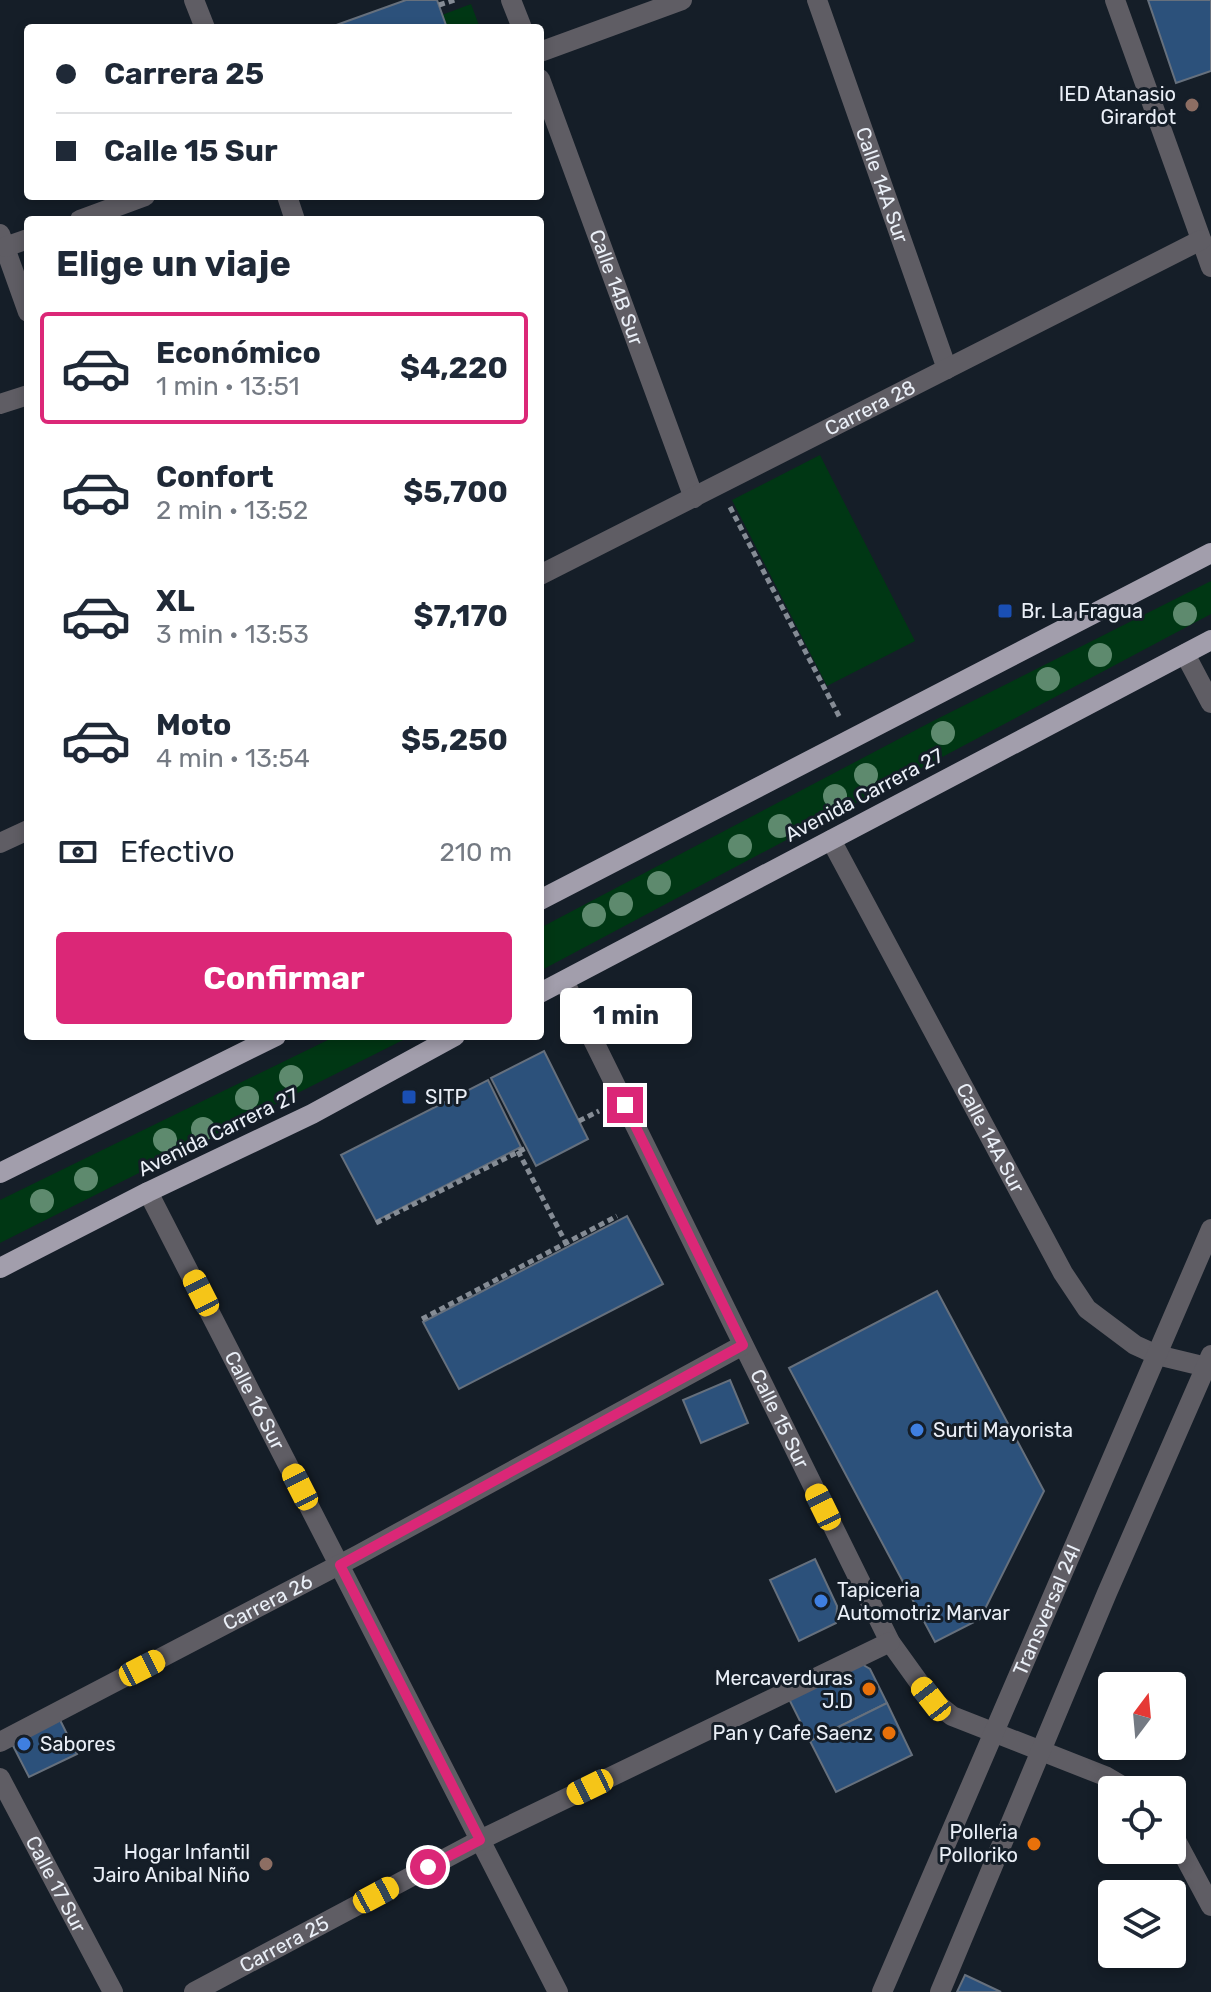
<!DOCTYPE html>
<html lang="es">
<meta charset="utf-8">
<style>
:root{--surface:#fff;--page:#f6f6f7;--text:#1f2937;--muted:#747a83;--line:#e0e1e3;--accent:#db2777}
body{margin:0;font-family:Rubik,sans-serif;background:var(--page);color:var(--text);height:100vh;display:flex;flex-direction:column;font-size:30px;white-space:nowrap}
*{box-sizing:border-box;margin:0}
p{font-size:26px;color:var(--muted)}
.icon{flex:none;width:44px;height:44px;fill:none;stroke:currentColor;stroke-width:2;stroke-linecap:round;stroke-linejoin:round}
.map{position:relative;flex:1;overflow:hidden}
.drawer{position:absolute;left:24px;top:216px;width:520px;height:824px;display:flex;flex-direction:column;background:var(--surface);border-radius:8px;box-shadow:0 4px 12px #0003}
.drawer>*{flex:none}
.hud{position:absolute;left:24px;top:24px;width:520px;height:176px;border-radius:8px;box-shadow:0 4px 12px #0003;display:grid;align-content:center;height:176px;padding:0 32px;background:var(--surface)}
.needle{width:52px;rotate:16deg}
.buttons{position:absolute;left:1098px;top:1672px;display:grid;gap:16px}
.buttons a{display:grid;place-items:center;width:88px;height:88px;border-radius:8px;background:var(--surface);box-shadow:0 4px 12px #0003;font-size:40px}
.end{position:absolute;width:36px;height:36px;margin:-18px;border:10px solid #db2777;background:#fff;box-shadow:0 0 0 4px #fff}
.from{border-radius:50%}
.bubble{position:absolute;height:56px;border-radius:8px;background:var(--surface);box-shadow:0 4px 12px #0003;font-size:26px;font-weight:700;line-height:56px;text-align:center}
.car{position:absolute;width:24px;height:48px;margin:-24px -12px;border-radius:10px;box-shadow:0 0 6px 2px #0007;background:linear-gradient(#f5c518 24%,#345 0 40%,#f5c518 0 76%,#345 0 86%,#f5c518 0)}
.hud b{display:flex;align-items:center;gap:28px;height:76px;font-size:30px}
.hud b+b{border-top:2px solid var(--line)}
.hud i{width:20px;height:20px;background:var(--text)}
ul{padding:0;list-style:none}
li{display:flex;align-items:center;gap:24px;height:112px;margin:0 16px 12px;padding:0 16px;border:4px solid transparent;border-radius:8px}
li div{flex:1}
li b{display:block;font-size:30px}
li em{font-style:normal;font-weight:700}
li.current{border-color:var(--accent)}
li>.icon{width:72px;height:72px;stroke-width:1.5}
h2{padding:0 32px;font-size:36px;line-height:96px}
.pay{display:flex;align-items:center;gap:20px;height:88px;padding:0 32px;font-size:30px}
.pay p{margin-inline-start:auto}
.primary-button{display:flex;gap:16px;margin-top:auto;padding:16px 32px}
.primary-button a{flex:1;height:92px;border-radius:8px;background:var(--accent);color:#fff;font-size:32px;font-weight:700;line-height:92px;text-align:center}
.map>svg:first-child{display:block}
.green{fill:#003714}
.building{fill:#2c517b;stroke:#66707d;stroke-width:2}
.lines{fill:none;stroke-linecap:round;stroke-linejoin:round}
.path{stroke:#858c95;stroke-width:5;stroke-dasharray:6 4;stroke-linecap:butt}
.minor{stroke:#5f5d64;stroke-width:20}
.major{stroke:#a29eac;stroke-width:20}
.tree{fill:#5e8a6e}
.route{stroke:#db2777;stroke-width:10}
.education-dot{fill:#8d6e63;stroke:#151e28;stroke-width:3}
.transit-dot{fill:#1a4fb4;stroke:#151e28;stroke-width:3}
.shop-dot{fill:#3f7fe0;stroke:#151e28;stroke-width:3}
.food-dot{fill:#e8710a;stroke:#151e28;stroke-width:3}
.labels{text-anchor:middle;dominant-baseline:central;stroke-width:6;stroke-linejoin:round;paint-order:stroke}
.poi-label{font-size:20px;fill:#eaeff7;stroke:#151e28;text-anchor:end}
.street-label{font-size:20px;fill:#eaeff7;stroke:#151e28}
</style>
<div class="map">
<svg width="1211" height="1992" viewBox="0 0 1211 1992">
<rect width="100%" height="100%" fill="#151e28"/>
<!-- green -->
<g class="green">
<path d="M 471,4 L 480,28 L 447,28 L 442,15 Z"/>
<path d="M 820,455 L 915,641 L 827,686 L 732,500 Z"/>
<path d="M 1211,581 L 1211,614 L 540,971 L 540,928 L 931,722 Z"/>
<path d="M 336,1036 L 411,1036 L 0,1243 L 0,1200 Z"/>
</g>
<!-- building -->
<g class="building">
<path d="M 406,0 L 437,0 L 447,28 L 328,28 Z"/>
<path d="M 1148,0 L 1211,0 L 1211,71 L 1176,83 Z"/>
<path d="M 544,1051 L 588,1139 L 536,1166 L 491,1078 Z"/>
<path d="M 488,1080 L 521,1147 L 376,1221 L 341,1155 Z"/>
<path d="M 627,1216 L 663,1284 L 459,1389 L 423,1322 Z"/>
<path d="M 937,1291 L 1044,1491 L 980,1619 L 935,1642 L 789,1368 Z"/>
<path d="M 730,1380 L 748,1423 L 701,1443 L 683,1400 Z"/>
<path d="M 815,1559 L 837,1606 L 836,1623 L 799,1641 L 770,1580 Z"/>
<path d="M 860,1663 L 870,1669 L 887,1703 L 810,1741 L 789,1699 Z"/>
<path d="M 887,1703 L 912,1755 L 836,1792 L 810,1741 Z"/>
<path d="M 58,1716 L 77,1754 L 29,1777 L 10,1740 Z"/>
<path d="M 965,1975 L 1001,1992 L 957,1992 Z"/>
</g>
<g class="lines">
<!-- path -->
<g class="path">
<path d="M 439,5 L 455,0"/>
<path d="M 730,507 L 840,718"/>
<path d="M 579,1121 L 599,1111"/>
<path d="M 518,1151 L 568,1247"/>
<path d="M 376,1223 L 526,1148"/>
<path d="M 422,1319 L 617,1216"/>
</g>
<!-- minor -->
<g class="minor">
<path d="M 194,0 L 205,28"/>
<path d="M 511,0 L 522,28"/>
<path id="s1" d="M 817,0 L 947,369"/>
<path d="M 1115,0 L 1211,267"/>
<path d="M 540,52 L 682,0"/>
<path id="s2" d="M 540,79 L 694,498"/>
<path d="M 287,196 L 295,220"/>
<path d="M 80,220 L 145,196"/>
<path d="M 0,234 L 28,312"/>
<path d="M 5,247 L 28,239"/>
<path d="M 0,404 L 28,395"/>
<path id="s3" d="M 540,575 L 1201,240"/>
<path d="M 1185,654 L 1211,703"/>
<path id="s4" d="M 831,840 L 1063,1273 L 1087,1309 L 1135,1345 L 1157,1355 L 1211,1368"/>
<path d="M 0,843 L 28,830"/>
<path id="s5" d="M 564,981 L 890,1642 L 931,1699 L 952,1716 L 1105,1776 L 1129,1790"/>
<path id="s6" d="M 148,1192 L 558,1992"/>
<path id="s7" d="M 0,1742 L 358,1555 L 743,1345"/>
<path id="s8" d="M 0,1778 L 113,1992"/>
<path d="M 1172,1833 L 1211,1906"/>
<path id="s9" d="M 194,1992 L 480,1840 L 890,1642"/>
<path id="s10" d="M 882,1992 L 1211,1229"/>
<path d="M 940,1992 L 1107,1593 L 1211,1355"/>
</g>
<!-- major -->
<g class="major">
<path d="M 540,900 L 1211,553"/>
<path d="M 540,993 L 1211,640"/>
<path d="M 0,1173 L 276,1036"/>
<path d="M 0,1268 L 148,1192 L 312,1114 L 455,1036"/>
</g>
</g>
<!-- trees -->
<g class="tree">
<circle cx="1185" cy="614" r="12"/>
<circle cx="1100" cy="655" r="12"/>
<circle cx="1048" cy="679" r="12"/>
<circle cx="943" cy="733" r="12"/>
<circle cx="866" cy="775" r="12"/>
<circle cx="835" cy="796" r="12"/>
<circle cx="780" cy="826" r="12"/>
<circle cx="740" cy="846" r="12"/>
<circle cx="659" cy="883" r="12"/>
<circle cx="621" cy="904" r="12"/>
<circle cx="594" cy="915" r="12"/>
<circle cx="291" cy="1077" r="12"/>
<circle cx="247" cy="1098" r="12"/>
<circle cx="203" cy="1129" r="12"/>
<circle cx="165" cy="1140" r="12"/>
<circle cx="86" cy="1179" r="12"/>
<circle cx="42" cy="1201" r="12"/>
</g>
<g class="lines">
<!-- route -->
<path class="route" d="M 428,1867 L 480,1840 L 340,1565 L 743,1345 L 625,1105"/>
</g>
<!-- markers -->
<g class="education-dot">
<circle cx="1192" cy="105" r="8"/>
<circle cx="266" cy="1864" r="8"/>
</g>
<g class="transit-dot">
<rect x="997" y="603" width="16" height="16" rx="4"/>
<rect x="401" y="1089" width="16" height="16" rx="4"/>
</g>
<g class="shop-dot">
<circle cx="917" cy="1430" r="8"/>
<circle cx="821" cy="1601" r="8"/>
<circle cx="24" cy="1744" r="8"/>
</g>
<g class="food-dot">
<circle cx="869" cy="1689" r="8"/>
<circle cx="889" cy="1733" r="8"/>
<circle cx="1034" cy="1844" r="8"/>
</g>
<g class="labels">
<!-- poi labels -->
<g class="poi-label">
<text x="1176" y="94">IED Atanasio<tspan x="1176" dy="23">Girardot</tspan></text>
<text x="1021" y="611" text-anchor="start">Br. La Fragua</text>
<text x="425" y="1097" text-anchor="start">SITP</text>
<text x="933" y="1430" text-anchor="start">Surti Mayorista</text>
<text x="837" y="1590" text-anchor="start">Tapiceria<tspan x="837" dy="23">Automotriz Marvar</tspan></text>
<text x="853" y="1678">Mercaverduras<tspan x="853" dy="23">J.D</tspan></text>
<text x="873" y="1733">Pan y Cafe Saenz</text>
<text x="40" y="1744" text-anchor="start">Sabores</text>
<text x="1018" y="1832">Polleria<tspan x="1018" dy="23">Polloriko</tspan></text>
<text x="250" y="1852">Hogar Infantil<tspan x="250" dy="23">Jairo Anibal Niño</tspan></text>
</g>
<!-- street labels -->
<g class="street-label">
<text stroke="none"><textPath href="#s1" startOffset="196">Calle 14A Sur</textPath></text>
<text stroke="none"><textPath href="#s2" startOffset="222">Calle 14B Sur</textPath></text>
<text stroke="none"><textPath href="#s3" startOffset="370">Carrera 28</textPath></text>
<text transform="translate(864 795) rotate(-28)">Avenida Carrera 27</text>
<text transform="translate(218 1132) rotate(-26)">Avenida Carrera 27</text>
<text stroke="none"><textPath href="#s4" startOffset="338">Calle 14A Sur</textPath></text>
<text stroke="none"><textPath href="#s6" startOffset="234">Calle 16 Sur</textPath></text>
<text stroke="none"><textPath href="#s5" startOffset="488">Calle 15 Sur</textPath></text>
<text stroke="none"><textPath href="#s7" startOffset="302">Carrera 26</textPath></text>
<text stroke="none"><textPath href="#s10" startOffset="416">Transversal 24I</textPath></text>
<text stroke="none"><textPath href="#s8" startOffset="120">Calle 17 Sur</textPath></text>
<text stroke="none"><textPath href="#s9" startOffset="102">Carrera 25</textPath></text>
</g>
</g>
</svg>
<div class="buttons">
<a><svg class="needle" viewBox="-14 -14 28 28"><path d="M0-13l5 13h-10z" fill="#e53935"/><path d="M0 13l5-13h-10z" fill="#747a83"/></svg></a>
<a><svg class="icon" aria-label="locate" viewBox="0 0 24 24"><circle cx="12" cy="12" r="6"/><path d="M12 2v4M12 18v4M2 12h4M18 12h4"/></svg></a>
<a><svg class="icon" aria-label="layers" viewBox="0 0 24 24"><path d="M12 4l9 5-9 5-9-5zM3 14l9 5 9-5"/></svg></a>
</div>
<i class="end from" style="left:428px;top:1867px"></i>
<i class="end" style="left:625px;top:1105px"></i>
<div class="bubble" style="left:560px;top:988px;width:132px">1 min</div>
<i class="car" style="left:201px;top:1293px;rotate:333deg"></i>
<i class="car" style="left:300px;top:1487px;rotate:333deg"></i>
<i class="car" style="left:823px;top:1507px;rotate:334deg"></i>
<i class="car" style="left:142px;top:1668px;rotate:63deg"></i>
<i class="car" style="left:931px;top:1699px;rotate:322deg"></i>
<i class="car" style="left:590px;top:1787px;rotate:244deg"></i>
<i class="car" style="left:376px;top:1895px;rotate:62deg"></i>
<div class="hud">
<b><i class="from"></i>Carrera 25</b>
<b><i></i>Calle 15 Sur</b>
</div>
<section class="drawer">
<h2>Elige un viaje</h2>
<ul>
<li class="current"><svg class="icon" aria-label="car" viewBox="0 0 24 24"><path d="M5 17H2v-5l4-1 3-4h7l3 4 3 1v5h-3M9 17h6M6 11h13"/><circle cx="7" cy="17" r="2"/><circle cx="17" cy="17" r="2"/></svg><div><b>Económico</b><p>1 min · 13:51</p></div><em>$4,220</em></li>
<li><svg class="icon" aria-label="car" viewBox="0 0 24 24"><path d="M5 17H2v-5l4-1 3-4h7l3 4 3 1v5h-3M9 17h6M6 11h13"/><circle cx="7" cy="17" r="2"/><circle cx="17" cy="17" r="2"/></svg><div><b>Confort</b><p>2 min · 13:52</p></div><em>$5,700</em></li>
<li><svg class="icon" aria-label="car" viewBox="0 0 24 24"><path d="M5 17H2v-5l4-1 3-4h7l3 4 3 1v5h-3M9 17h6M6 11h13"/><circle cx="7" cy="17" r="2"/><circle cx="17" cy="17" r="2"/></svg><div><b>XL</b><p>3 min · 13:53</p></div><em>$7,170</em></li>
<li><svg class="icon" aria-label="car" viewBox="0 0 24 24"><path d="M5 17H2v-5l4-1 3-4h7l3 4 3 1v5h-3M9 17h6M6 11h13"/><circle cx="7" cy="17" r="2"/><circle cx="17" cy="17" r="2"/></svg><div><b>Moto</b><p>4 min · 13:54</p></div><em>$5,250</em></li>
</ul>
<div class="pay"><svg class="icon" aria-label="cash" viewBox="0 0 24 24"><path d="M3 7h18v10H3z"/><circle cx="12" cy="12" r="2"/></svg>Efectivo<p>210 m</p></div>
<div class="primary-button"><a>Confirmar</a></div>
</section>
</div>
